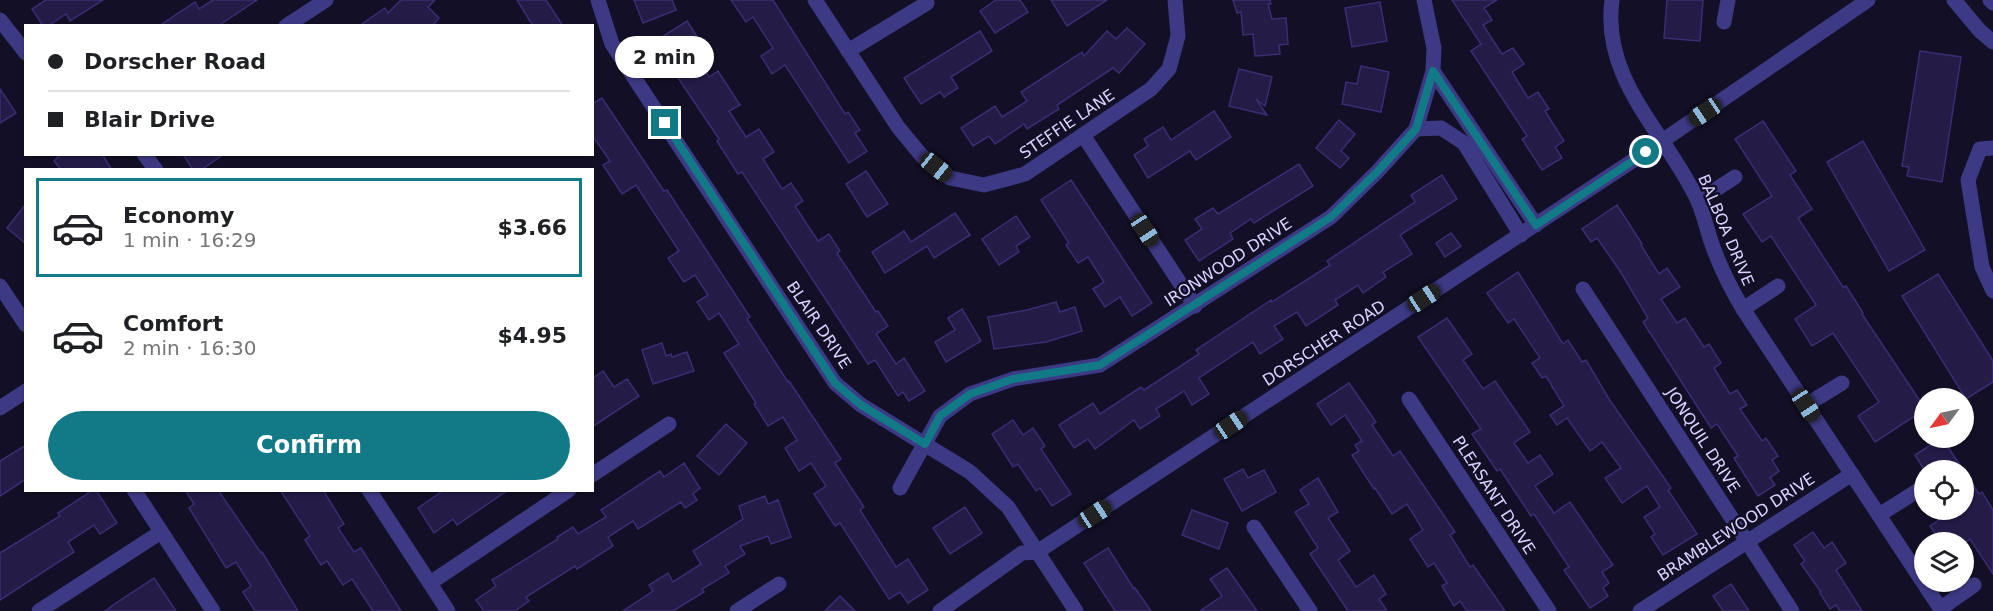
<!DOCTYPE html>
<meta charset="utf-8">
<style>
:root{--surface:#fff;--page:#f2f2f2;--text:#202124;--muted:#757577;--line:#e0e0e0;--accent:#127987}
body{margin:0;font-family:"DejaVu Sans",sans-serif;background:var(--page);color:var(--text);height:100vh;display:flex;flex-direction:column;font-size:22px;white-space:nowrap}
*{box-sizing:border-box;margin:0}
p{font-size:20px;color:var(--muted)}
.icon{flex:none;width:33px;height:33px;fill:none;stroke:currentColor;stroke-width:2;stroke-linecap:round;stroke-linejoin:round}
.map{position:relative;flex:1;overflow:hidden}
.drawer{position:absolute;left:24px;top:168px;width:570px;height:324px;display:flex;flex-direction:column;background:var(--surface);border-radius:0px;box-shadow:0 2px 4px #0004}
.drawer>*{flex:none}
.banner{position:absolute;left:24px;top:24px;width:570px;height:132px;border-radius:0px;box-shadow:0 2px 4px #0004;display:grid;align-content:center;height:132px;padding:0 24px;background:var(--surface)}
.needle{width:39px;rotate:237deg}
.tools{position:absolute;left:1914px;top:388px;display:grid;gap:12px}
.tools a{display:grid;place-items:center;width:60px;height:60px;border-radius:50%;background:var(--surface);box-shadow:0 2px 4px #0004;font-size:30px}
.end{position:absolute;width:27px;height:27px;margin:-14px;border:8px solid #127987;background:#fff;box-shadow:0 0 0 3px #fff}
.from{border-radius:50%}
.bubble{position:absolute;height:42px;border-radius:21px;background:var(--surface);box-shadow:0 2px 4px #0004;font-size:20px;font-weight:700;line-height:42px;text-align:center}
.car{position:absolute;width:18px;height:36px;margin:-18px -9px;border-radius:8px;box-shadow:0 0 4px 2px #0007;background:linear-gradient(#222 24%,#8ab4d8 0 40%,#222 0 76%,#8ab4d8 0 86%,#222 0)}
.banner b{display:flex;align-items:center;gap:21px;height:57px;font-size:22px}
.banner b+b{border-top:2px solid var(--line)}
.banner i{width:15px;height:15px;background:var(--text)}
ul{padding:10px 0 0;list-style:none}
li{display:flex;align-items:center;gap:18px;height:99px;margin:0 12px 9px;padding:0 12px;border:3px solid transparent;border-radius:0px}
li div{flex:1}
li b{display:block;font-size:22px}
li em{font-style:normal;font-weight:700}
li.selected{border-color:var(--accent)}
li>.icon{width:54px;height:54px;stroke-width:1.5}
.button{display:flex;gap:12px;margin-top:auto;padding:12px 24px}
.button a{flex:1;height:69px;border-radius:36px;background:var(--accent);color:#fff;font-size:24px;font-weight:700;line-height:69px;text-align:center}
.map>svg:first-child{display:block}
.building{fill:#241b47;stroke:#3b2d73;stroke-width:1.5}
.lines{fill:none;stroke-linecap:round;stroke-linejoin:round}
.minor{stroke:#3d3a85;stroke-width:15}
.route{stroke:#127987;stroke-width:8}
.labels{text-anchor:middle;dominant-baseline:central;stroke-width:5;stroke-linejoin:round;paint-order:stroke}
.street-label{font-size:16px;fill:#d9d4ff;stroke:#130f26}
</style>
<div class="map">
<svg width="1993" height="611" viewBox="0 0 1993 611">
<rect width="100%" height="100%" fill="#130f26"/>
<!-- building -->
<g class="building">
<path d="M 46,0 L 103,0 L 70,21 L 66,14 L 48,26 L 43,26 L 32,9 Z"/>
<path d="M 213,0 L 257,0 L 218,26 L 159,26 L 195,2 L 199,9 Z"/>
<path d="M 401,0 L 435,0 L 428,7 L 439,18 L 432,26 L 359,26 L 385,8 L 388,13 Z"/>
<path d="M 517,0 L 546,0 L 563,26 L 533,26 Z"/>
<path d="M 634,0 L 672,0 L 676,10 L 643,23 Z"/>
<path d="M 731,0 L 773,0 L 845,114 L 848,112 L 860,130 L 855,133 L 867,151 L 849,163 L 785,65 L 772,74 L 761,56 L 773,48 L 753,17 L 746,22 Z"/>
<path d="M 996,0 L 1020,0 L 1028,12 L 995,33 L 980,11 Z"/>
<path d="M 1051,0 L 1107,0 L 1067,26 Z"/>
<path d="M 1233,0 L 1270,0 L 1271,4 L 1268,4 L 1272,19 L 1286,18 L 1288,44 L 1279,45 L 1280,54 L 1255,56 L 1253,34 L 1243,35 L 1241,12 L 1237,13 Z"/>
<path d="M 1452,0 L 1497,0 L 1484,8 L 1492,20 L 1483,25 L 1502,54 L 1513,48 L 1524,64 L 1512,72 L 1528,98 L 1538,92 L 1549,109 L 1545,111 L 1564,141 L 1555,147 L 1562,158 L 1542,170 L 1522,139 L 1527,136 L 1471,51 L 1481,44 Z"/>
<path d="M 1667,0 L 1703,0 L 1700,41 L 1664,38 Z"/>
<path d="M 1380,2 L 1387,41 L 1352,47 L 1345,8 Z"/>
<path d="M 687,21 L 701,43 L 692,49 L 709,77 L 718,71 L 740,105 L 729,111 L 746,137 L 759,129 L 774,152 L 763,159 L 782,189 L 791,183 L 803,201 L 795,206 L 818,241 L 829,234 L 840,251 L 837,253 L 876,312 L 878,311 L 888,326 L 876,334 L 896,364 L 904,358 L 925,391 L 909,401 L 903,392 L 898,396 L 875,360 L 868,364 L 742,172 L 738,174 L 717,141 L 719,139 L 654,42 Z"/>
<path d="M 1127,28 L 1145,44 L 1119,73 L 1113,68 L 1057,105 L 1059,109 L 1027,129 L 1024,124 L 995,144 L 989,136 L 973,146 L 961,128 L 995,106 L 1002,117 L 1027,101 L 1021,92 L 1082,52 L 1084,56 L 1107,31 L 1116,39 Z"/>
<path d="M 980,31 L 992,51 L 951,77 L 958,88 L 944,97 L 940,92 L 921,104 L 904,78 Z"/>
<path d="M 1920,51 L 1961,57 L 1942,182 L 1907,176 L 1909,167 L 1902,166 Z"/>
<path d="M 1361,66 L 1389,72 L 1381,112 L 1342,104 L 1346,82 L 1357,84 Z"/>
<path d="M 1239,69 L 1272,77 L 1265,106 L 1256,99 L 1267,115 L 1229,106 Z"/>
<path d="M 0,89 L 16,113 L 0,123 Z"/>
<path d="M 602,98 L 664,191 L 667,190 L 750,317 L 747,319 L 788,382 L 789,381 L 841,459 L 835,463 L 864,507 L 860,510 L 896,567 L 908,559 L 928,590 L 908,603 L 900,592 L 889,599 L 840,523 L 835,526 L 814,494 L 826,486 L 811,463 L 799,471 L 785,448 L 797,440 L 783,417 L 768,426 L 754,404 L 756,403 L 724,353 L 739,344 L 719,313 L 709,320 L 697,302 L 708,295 L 695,275 L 684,282 L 668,258 L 679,251 L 636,185 L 622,194 L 603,165 L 610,161 L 592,135 L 592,104 Z"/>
<path d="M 1214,111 L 1231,137 L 1196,160 L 1190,151 L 1148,178 L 1134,155 L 1148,146 L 1144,139 L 1163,127 L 1171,140 Z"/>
<path d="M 1339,120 L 1355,134 L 1341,151 L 1349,158 L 1340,168 L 1316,148 Z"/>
<path d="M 1763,121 L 1796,171 L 1790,175 L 1812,209 L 1798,218 L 1843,287 L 1846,286 L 1863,313 L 1862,314 L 1924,407 L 1924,410 L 1875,442 L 1858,416 L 1879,402 L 1833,333 L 1812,346 L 1795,319 L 1816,305 L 1771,236 L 1762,242 L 1743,214 L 1772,196 L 1735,139 Z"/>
<path d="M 1863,141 L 1925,250 L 1889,271 L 1827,162 Z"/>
<path d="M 61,154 L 102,154 L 112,170 L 61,170 L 54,161 Z"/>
<path d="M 183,154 L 224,154 L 201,170 L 193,170 Z"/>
<path d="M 1299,164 L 1313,186 L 1254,223 L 1251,219 L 1230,233 L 1233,239 L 1199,261 L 1185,240 L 1202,229 L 1195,219 L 1213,208 L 1218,214 Z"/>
<path d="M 866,171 L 888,204 L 867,217 L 846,184 Z"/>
<path d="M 1442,175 L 1457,199 L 1400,235 L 1412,254 L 1383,272 L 1386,277 L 1363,293 L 1358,285 L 1335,300 L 1338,305 L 1306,326 L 1297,312 L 1274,326 L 1283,339 L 1260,354 L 1253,342 L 1199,378 L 1209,394 L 1192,405 L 1184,391 L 1156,409 L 1160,416 L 1140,429 L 1134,420 L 1095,449 L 1088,439 L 1074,448 L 1059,425 L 1093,403 L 1100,414 L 1141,387 L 1144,390 L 1199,354 L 1196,350 L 1271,300 L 1272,302 L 1330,265 L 1327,261 L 1415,202 L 1411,195 Z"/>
<path d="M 1071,180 L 1152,303 L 1132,316 L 1120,297 L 1105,307 L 1093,289 L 1104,282 L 1088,257 L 1078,263 L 1066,245 L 1069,243 L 1041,200 Z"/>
<path d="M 26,204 L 26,244 L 7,228 Z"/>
<path d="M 1617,205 L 1642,244 L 1641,245 L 1659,274 L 1667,268 L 1680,287 L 1661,299 L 1677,323 L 1685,318 L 1704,347 L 1709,344 L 1721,363 L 1714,368 L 1730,394 L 1737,390 L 1747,405 L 1740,409 L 1762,441 L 1766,438 L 1778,456 L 1772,460 L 1779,471 L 1770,478 L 1775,485 L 1758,496 L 1734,458 L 1738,456 L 1717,424 L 1711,428 L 1643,322 L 1648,318 L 1620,271 L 1597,238 L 1591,242 L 1582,229 Z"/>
<path d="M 955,213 L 970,235 L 934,258 L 927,246 L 885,273 L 872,252 L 904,231 L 911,242 Z"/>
<path d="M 1016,216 L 1030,237 L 1016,246 L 1019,252 L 999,265 L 982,239 Z"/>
<path d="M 1451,233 L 1461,246 L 1445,257 L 1436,243 Z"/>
<path d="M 1518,272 L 1563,344 L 1568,340 L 1582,362 L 1586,360 L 1609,399 L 1671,488 L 1668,490 L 1697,534 L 1663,555 L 1651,537 L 1655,534 L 1644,517 L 1660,507 L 1647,486 L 1622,503 L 1605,478 L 1621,468 L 1602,442 L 1590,451 L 1567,418 L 1557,425 L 1550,415 L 1564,406 L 1546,376 L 1542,378 L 1532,363 L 1540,358 L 1514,319 L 1508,323 L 1487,293 Z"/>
<path d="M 1938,274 L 1993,361 L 1993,382 L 1966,399 L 1902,296 Z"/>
<path d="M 1056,302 L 1060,312 L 1075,307 L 1082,331 L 1046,342 L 994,349 L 988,317 L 1027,310 Z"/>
<path d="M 962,309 L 981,341 L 946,362 L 935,342 L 955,330 L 948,318 Z"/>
<path d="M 1447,318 L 1472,354 L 1463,360 L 1483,389 L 1495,381 L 1530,432 L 1514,443 L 1528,463 L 1540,455 L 1553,474 L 1535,486 L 1554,513 L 1570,502 L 1613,565 L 1602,572 L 1609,583 L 1603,588 L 1608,596 L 1590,608 L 1564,570 L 1569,567 L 1534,514 L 1531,516 L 1500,469 L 1497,471 L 1472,434 L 1481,429 L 1418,337 Z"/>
<path d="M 662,343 L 666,356 L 671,354 L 672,357 L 687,352 L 694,371 L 653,384 L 642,350 Z"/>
<path d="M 603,371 L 614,387 L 627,379 L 639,396 L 592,427 L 592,379 Z"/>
<path d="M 1349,383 L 1376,422 L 1372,425 L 1393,456 L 1400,451 L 1455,532 L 1450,535 L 1470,567 L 1473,565 L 1505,611 L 1467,611 L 1460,601 L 1454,606 L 1442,586 L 1447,583 L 1434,563 L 1428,567 L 1410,539 L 1423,530 L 1407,504 L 1392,514 L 1375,488 L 1374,489 L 1352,455 L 1359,451 L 1355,445 L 1362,441 L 1345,415 L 1331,425 L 1317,404 Z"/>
<path d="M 1013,420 L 1023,435 L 1033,428 L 1045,446 L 1041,449 L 1071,494 L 1052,506 L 1040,488 L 1036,491 L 1018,464 L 1013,467 L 992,434 Z"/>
<path d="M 726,424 L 747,443 L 719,475 L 697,456 Z"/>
<path d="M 1942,438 L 1979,494 L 1982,492 L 1993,510 L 1993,574 L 1970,539 L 1965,543 L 1942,543 L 1930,526 L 1954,510 L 1964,510 L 1964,471 L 1925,471 L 1915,455 Z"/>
<path d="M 26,445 L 26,479 L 0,496 L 0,461 Z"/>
<path d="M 684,463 L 700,488 L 693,494 L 697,500 L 685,508 L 681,502 L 638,529 L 633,521 L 608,537 L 613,546 L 577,569 L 575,566 L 526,597 L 529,601 L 515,611 L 484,611 L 476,600 L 496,586 L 492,580 L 558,539 L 557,537 L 573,527 L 578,534 L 606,517 L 601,510 L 660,471 L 664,477 Z"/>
<path d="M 1243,469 L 1248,478 L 1264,470 L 1276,492 L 1242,511 L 1224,479 Z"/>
<path d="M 1318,478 L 1338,512 L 1328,518 L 1350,551 L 1338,560 L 1356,587 L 1374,575 L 1386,594 L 1379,599 L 1387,611 L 1348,611 L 1310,554 L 1318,548 L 1295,512 L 1309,504 L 1300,490 Z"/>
<path d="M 93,490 L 96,490 L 117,523 L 100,534 L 94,525 L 68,542 L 74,552 L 0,600 L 0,553 L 60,516 L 58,513 Z"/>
<path d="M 185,490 L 218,490 L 261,553 L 262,552 L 298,611 L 255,611 L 243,592 L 251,586 L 236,562 L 226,568 L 189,508 L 194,504 Z"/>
<path d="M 280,490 L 323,490 L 344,524 L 338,528 L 354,552 L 361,548 L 401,611 L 373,611 L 352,579 L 343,585 L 327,561 L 321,565 L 305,540 L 310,536 Z"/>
<path d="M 444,490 L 508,490 L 457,525 L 453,519 L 434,533 L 418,508 Z"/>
<path d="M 765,496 L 768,504 L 778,500 L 791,537 L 771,544 L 768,536 L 740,546 L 745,554 L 725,566 L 729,573 L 702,589 L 704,592 L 673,611 L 623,611 L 653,591 L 649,585 L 668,573 L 673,582 L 701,564 L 693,551 L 743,519 L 739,506 Z"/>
<path d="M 965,507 L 982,533 L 950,554 L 933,528 Z"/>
<path d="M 1192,510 L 1228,523 L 1219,549 L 1182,535 Z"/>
<path d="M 1813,532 L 1824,548 L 1832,542 L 1846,563 L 1836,570 L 1862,611 L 1840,611 L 1836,605 L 1830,609 L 1820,593 L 1821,592 L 1801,564 L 1805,561 L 1794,545 Z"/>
<path d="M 1108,548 L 1134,589 L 1135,588 L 1151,611 L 1115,611 L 1084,563 Z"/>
<path d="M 1227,568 L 1257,611 L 1200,611 L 1222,596 L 1210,579 Z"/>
<path d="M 154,578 L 176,611 L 105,611 L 116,603 Z"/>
<path d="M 1731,584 L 1749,611 L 1723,611 L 1713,596 Z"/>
<path d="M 840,596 L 855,611 L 825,611 Z"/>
</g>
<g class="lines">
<!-- minor -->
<g class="minor">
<path d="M 598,0 L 612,44 L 835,383 L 861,405 L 970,472 L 1008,507 L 1076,611"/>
<path d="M 815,0 L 898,127 L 922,156 L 950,178 L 984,185 L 1025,174 L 1151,89 L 1169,69 L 1178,36 L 1175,0"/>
<path d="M 1612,0 C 1601,80 1666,133 1697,199 C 1704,214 1707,231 1713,247 C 1721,269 1731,289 1743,309 L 1942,611"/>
<path d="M 1954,0 L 1980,31 L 1993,42"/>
<path d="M 1990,0 L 1993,3"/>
<path d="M 0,20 L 26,53"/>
<path d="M 1724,22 L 1728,0"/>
<path d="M 286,26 L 326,0"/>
<path d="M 848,51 L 927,3"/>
<path d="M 1433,71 L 1536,225"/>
<path d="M 1416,129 L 1441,128 L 1464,143 L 1521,235"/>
<path d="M 1083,135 L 1195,306"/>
<path d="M 1993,148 L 1980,149 L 1968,180 L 1982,267 L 1993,291"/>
<path d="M 144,154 L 156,170"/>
<path d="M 1698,201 L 1735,177"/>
<path d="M 0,286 L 26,325"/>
<path d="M 1583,289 L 1792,611"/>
<path d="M 1743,309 L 1778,286"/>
<path d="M 1409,399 L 1549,611"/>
<path d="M 1806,405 L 1842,383"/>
<path d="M 0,408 L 26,391"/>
<path d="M 592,475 L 669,424"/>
<path d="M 900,488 L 940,416 L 970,394 L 1013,379 L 1100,365 L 1331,217 L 1377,172 L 1416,129 L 1433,71 L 1434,48 L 1424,0"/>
<path d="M 134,490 L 213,611"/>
<path d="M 369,490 L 448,611"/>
<path d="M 1879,515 L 1917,491"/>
<path d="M 1254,527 L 1310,611"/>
<path d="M 1037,552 L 1646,152 L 1868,0"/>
<path d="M 430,583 L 569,490"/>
<path d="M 1940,609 L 1974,585"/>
<path d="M 39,611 L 161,532"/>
<path d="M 737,611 L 779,584"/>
<path d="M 940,611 L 1022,553 L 1037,552"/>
<path d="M 1640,611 L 1852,474"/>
</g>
</g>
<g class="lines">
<!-- route -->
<path class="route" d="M 665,123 L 835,383 L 861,405 L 925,444 L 940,416 L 970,394 L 1013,379 L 1100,365 L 1331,217 L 1377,172 L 1416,129 L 1433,71 L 1536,225 L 1646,152"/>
</g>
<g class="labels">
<!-- street labels -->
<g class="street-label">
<text transform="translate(1067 124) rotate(-34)">STEFFIE LANE</text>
<text transform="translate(1726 230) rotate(67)">BALBOA DRIVE</text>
<text transform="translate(1228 262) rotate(-33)">IRONWOOD DRIVE</text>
<text transform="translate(819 325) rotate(56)">BLAIR DRIVE</text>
<text transform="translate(1324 343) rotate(-33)">DORSCHER ROAD</text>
<text transform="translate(1703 440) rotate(57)">JONQUIL DRIVE</text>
<text transform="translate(1494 495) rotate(57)">PLEASANT DRIVE</text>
<text transform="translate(1736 527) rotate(-33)">BRAMBLEWOOD DRIVE</text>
</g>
</g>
</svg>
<div class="tools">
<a><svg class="needle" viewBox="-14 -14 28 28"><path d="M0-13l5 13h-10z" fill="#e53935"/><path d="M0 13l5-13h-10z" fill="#757577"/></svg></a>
<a><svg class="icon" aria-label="locate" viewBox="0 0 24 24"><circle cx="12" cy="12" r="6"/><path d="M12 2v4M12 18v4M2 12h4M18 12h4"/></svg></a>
<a><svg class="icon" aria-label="layers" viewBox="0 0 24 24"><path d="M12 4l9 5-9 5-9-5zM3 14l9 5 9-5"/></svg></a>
</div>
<i class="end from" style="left:1646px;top:152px"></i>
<i class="end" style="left:665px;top:123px"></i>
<div class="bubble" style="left:615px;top:36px;width:99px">2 min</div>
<i class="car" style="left:1705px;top:112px;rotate:236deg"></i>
<i class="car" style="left:936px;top:167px;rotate:129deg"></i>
<i class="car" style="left:1145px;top:230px;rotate:147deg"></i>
<i class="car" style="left:1424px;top:298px;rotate:57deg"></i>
<i class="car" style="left:1806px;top:405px;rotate:147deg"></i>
<i class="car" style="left:1231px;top:425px;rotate:56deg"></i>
<i class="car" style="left:1095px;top:514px;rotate:57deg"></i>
<div class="banner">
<b><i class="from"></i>Dorscher Road</b>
<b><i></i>Blair Drive</b>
</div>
<section class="drawer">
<ul>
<li class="selected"><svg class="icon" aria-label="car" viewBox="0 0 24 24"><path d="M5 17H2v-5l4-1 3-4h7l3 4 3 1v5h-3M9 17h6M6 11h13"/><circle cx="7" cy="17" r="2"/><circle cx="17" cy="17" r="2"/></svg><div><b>Economy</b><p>1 min · 16:29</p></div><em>$3.66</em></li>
<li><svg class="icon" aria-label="car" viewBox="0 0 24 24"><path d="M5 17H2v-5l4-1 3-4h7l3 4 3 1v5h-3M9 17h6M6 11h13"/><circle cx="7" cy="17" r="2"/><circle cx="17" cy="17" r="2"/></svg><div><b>Comfort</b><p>2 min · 16:30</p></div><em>$4.95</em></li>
</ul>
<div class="button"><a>Confirm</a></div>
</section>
</div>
